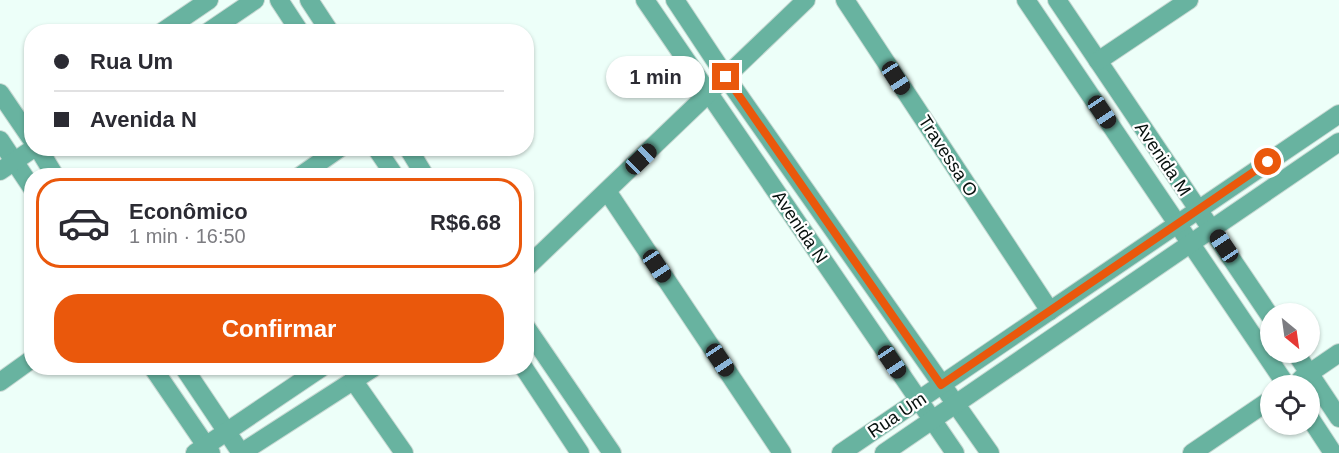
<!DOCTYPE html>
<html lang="pt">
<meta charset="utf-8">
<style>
:root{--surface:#fff;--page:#f7f7f7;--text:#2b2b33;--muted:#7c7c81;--line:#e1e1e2;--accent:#ea580c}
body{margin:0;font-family:Helvetica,sans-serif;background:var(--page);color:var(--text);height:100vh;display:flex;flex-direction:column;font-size:22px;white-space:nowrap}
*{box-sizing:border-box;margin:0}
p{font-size:20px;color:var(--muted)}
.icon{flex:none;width:33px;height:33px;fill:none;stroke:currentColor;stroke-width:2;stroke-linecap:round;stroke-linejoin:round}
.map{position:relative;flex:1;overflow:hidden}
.details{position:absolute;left:24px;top:168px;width:510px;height:207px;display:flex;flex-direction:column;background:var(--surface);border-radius:24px;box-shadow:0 2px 4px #0004}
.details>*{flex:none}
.banner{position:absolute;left:24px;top:24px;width:510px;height:132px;border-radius:24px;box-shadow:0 2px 4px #0004;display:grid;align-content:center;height:132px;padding:0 30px;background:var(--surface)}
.needle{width:39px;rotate:151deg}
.controls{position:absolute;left:1260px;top:303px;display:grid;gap:12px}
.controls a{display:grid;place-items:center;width:60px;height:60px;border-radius:50%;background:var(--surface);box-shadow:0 2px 4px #0004;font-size:30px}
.end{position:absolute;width:27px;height:27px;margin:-14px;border:8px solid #ea580c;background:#fff;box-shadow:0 0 0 3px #fff}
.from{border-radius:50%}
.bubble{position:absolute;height:42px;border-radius:21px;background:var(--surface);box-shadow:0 2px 4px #0004;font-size:20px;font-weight:800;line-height:42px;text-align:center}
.car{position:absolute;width:18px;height:36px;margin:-18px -9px;border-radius:8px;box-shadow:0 0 4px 2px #0007;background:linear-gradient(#222 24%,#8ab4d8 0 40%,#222 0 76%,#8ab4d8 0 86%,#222 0)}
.banner b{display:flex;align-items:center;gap:21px;height:57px;font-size:22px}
.banner b+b{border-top:2px solid var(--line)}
.banner i{width:15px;height:15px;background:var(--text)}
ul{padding:10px 0 0;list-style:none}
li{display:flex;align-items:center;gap:18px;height:90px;margin:0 12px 9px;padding:0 18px;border:3px solid transparent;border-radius:24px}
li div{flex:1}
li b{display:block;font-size:22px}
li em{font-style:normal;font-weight:800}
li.on{border-color:var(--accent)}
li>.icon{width:54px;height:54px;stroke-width:1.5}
.cta{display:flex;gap:12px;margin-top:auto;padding:12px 30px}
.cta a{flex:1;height:69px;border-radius:24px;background:var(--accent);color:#fff;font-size:24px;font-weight:800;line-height:69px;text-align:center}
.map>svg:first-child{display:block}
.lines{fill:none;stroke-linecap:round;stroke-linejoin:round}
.street-casing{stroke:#c8d9d3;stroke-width:20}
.street{stroke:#68b3a0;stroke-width:18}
.route{stroke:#ea580c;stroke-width:8}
.labels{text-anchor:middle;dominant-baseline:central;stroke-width:4.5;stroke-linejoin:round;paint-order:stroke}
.street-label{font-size:18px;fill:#07110e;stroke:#fff}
</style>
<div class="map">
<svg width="1339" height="453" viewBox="0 0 1339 453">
<rect width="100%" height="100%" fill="#edfff9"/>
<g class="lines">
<defs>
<g id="street">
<path d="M 279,0 L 300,32"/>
<path d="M 309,0 L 330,32"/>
<path d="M 645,0 L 955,453"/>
<path d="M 675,0 L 726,77 L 990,453"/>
<path d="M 845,0 L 1050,311"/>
<path d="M 1026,0 L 1287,386"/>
<path d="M 1057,0 L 1270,316"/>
<path d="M 162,32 L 209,0"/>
<path d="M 208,32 L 255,0"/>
<path d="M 1098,61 L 1189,0"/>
<path d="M 0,93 L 32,140"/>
<path d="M 0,140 L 32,188"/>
<path d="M 38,148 L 55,176"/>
<path d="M 376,148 L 395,176"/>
<path d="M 408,148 L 425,176"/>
<path d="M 0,171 L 34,148"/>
<path d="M 300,176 L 340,148"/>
<path d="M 607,191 L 782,453"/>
<path d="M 526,268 L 806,0"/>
<path d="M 526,327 L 612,453"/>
<path d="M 1295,352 L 1339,418"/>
<path d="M 153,368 L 211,453"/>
<path d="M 184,368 L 241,453 L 373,368"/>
<path d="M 524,368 L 580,453"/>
<path d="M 1301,379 L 1339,353"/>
<path d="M 353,380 L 404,453"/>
<path d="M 0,382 L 32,359"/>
<path d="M 1310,418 L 1333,453"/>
<path d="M 195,453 L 321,368"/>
<path d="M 841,453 L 1339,114"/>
<path d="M 884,453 L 1339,142"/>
<path d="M 1192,453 L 1270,400"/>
</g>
</defs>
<!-- street casing -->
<use href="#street" class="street-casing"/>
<!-- street -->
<use href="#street" class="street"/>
</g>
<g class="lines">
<!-- route -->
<path class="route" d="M 726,77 L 941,385 L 1268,162"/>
</g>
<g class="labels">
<!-- street labels -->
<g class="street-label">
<text transform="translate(948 156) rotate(57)">Travessa O</text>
<text transform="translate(1163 159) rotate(56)">Avenida M</text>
<text transform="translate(800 227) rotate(56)">Avenida N</text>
<text transform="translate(897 415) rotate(-34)">Rua Um</text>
</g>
</g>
</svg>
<div class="controls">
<a><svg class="needle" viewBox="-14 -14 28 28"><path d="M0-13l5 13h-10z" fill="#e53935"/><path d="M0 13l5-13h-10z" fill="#7c7c81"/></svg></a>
<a><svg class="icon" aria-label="locate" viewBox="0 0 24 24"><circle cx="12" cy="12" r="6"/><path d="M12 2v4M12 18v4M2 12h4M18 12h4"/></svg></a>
</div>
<i class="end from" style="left:1268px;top:162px"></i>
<i class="end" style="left:726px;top:77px"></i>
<div class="bubble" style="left:606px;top:56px;width:99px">1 min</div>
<i class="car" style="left:896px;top:78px;rotate:147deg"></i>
<i class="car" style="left:1102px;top:112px;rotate:146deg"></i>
<i class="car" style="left:641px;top:159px;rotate:46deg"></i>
<i class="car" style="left:1224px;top:246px;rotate:326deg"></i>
<i class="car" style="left:657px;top:266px;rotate:146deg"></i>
<i class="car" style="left:720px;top:360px;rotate:146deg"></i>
<i class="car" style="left:892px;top:362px;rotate:146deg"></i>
<div class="banner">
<b><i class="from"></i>Rua Um</b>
<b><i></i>Avenida N</b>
</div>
<section class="details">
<ul>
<li class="on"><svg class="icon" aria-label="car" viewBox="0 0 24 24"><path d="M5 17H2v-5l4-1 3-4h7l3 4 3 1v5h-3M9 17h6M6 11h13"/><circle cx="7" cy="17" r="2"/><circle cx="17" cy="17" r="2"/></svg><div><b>Econômico</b><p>1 min · 16:50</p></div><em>R$6.68</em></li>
</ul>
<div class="cta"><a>Confirmar</a></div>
</section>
</div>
